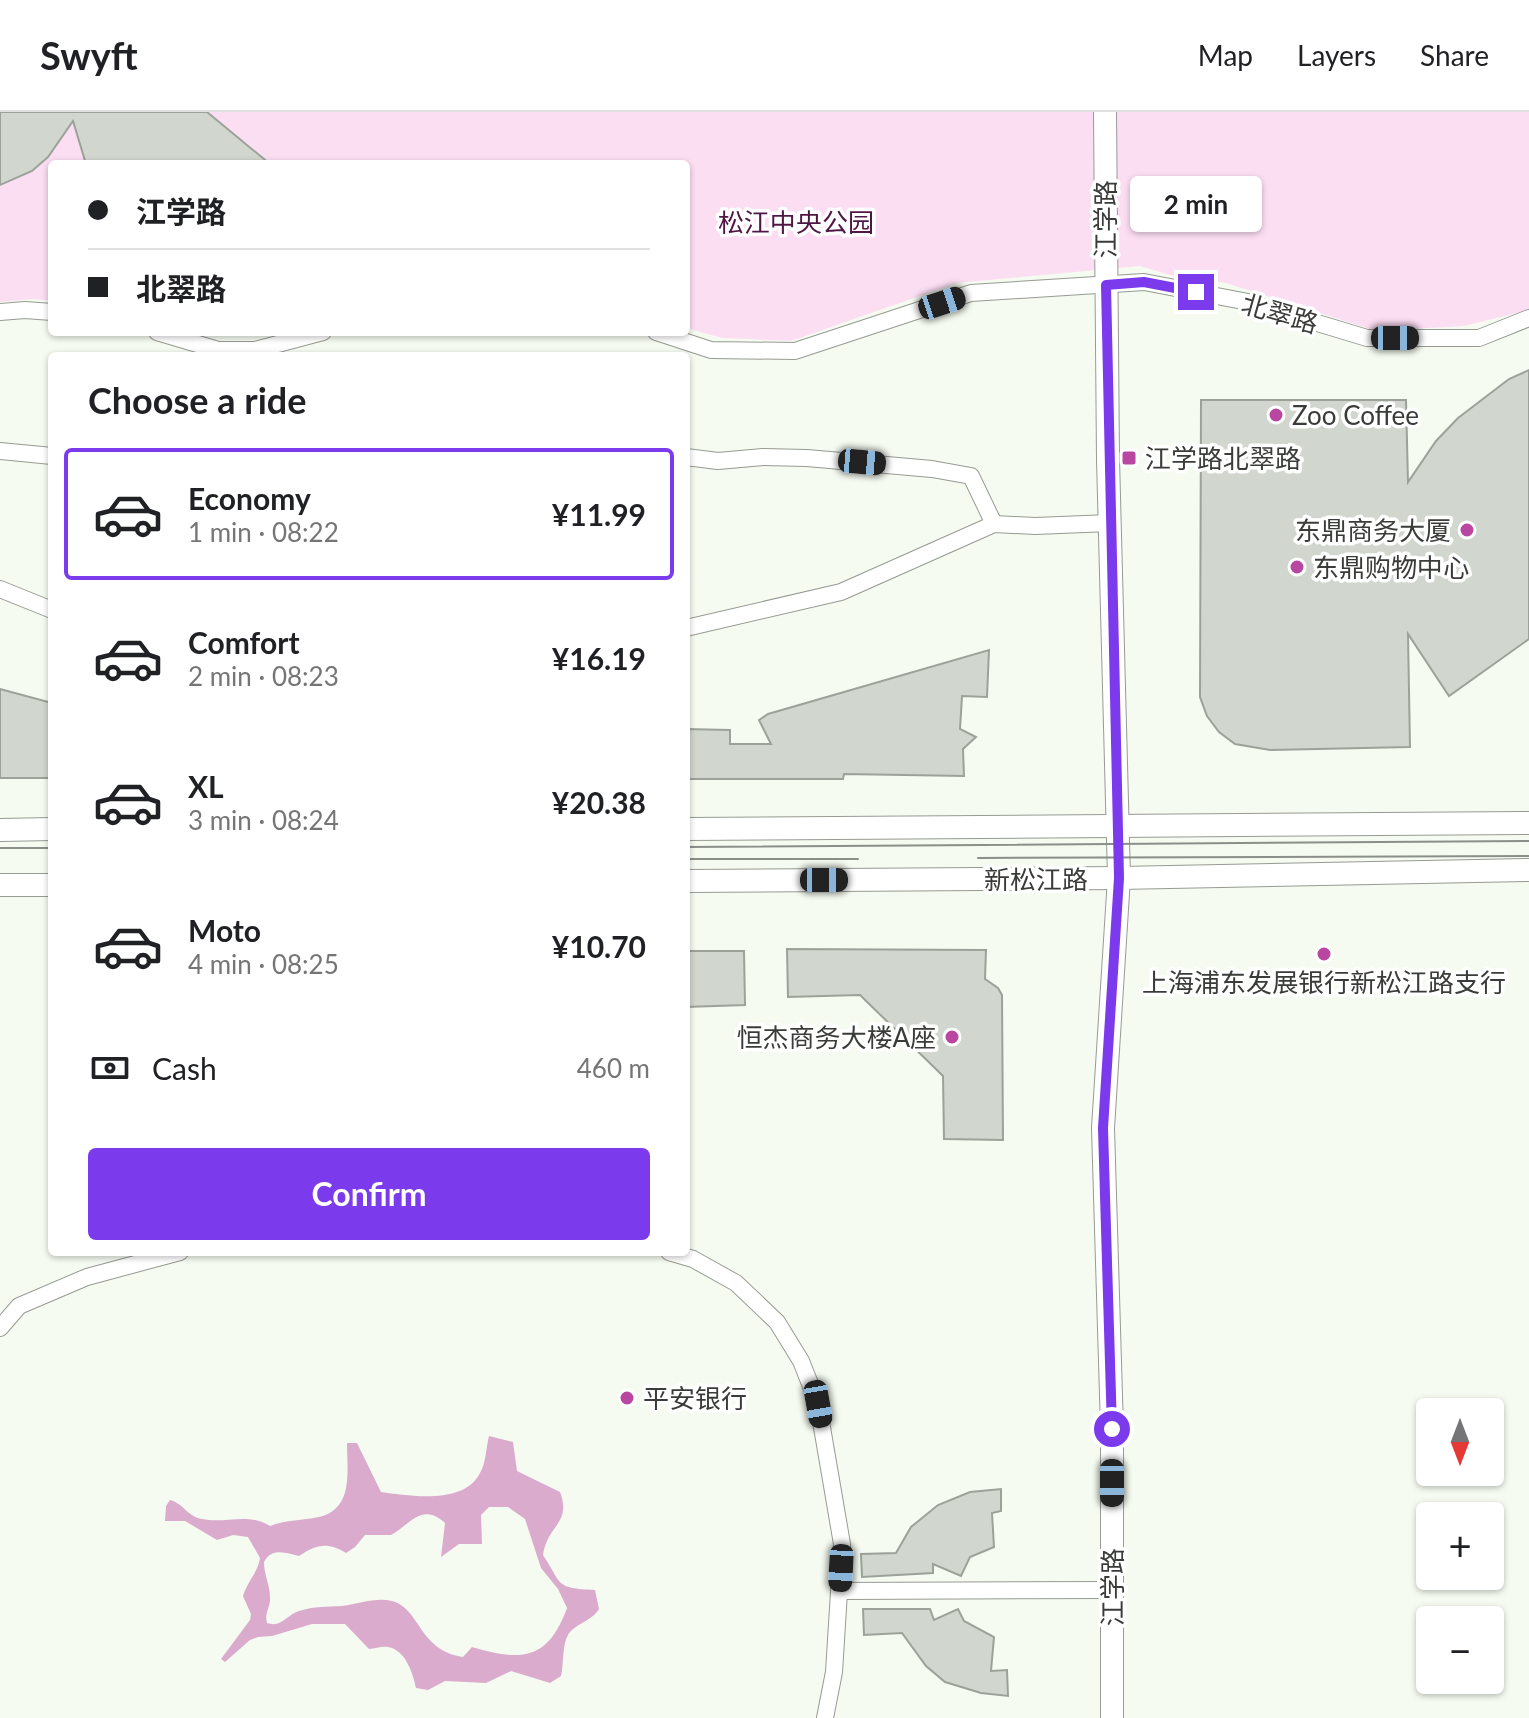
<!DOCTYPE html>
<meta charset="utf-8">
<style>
:root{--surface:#fff;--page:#f2f2f2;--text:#202124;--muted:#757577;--line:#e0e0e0;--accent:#7c3aed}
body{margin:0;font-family:Lato,"Noto Sans SC",sans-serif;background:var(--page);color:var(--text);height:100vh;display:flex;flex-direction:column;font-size:30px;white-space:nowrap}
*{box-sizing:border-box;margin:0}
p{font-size:26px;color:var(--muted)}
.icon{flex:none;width:44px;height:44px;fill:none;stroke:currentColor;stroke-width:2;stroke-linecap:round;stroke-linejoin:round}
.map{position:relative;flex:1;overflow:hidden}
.drawer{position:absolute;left:48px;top:240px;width:642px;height:904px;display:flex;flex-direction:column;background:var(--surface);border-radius:8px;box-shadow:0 2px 6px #0004}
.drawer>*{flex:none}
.banner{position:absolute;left:48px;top:48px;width:642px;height:176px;border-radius:8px;box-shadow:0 2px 6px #0004;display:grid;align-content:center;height:176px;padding:0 40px;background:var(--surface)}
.needle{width:52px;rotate:180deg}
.fabs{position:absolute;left:1416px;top:1286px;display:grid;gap:16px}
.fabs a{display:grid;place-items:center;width:88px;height:88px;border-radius:8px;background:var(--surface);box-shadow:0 2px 6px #0004;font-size:40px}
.end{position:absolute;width:36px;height:36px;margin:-18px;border:10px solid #7c3aed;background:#fff;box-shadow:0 0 0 4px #fff}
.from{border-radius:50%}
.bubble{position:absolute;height:56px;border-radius:8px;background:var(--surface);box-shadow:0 2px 6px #0004;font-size:26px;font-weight:700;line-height:56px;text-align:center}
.car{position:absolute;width:24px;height:48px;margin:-24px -12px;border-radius:10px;box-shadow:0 0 6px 2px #0007;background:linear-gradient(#222 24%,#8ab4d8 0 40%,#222 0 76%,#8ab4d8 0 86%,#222 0)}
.banner b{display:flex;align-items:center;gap:28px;height:76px;font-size:30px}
.banner b+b{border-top:2px solid var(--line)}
.banner i{width:20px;height:20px;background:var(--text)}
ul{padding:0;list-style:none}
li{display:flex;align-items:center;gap:24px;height:132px;margin:0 16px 12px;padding:0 24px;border:4px solid transparent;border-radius:8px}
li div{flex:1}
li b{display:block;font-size:30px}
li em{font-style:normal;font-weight:700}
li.active{border-color:var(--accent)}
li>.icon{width:72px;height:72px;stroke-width:1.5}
h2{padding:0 40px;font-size:36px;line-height:96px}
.pay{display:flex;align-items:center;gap:20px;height:88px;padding:0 40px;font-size:30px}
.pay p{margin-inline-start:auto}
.button{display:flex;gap:16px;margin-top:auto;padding:16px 40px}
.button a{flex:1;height:92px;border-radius:8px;background:var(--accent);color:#fff;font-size:32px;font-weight:700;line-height:92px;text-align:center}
header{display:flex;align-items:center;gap:48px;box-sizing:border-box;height:112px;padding:0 40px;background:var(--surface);border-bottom:2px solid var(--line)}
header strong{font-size:38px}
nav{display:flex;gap:44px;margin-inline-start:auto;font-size:28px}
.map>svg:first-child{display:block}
.green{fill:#fcdef3}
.water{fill:#dbabcd;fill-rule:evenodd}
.building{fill:#d1d7ce;stroke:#9ca299;stroke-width:2}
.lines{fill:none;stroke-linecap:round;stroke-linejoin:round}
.street-casing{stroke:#969b93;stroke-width:18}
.secondary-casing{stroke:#969b93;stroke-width:24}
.street{stroke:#fff;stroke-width:16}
.secondary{stroke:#fff;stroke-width:22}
.tram{stroke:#8b8f89;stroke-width:2}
.route{stroke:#7c3aed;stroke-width:10}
.poi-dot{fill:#b946a0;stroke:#fff;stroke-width:3}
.labels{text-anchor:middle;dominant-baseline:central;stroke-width:7;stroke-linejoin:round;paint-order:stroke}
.street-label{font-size:26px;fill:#3a3c39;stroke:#fff}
.park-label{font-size:26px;fill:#4f1643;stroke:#fff}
.poi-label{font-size:26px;fill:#3a3c39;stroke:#fff;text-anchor:start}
</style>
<header>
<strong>Swyft</strong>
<nav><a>Map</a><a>Layers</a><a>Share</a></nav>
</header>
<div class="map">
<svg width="1529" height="1606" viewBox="0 0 1529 1606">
<rect width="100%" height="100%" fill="#f5fbf1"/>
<!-- green -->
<path class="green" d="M 0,0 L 1529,0 L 1529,198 L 1464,214 L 1376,219 L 1226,171 L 1170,163 L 1140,154 L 957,171 L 791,229 L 722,226 L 686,216 L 686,52 L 52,52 L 52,189 L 34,187 L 0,190 Z"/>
<!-- water -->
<path class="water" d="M 489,1324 L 513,1330 L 517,1359 L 560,1380 C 572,1412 547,1413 543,1443 C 563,1473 554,1476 595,1478 L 599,1497 C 591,1510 574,1512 568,1523 C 562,1533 564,1551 561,1564 L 550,1571 L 511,1559 L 486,1571 L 445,1569 L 428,1578 L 416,1576 C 413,1562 406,1538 388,1535 C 382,1534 375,1537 369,1537 L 345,1512 L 312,1512 L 272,1524 L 258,1525 L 250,1528 L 225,1550 L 221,1547 L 250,1508 L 251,1502 L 243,1484 C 247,1470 258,1460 260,1446 L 248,1425 L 233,1423 L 217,1428 L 185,1409 L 165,1409 L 166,1394 L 170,1388 C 183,1391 188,1405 202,1407 C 225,1412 248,1400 270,1414 C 288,1407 301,1409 319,1405 C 354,1397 347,1359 347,1331 L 357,1331 L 381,1380 C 410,1384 464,1393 480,1361 C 486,1351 486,1336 489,1324 ZM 489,1395 L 508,1395 L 525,1407 L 541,1456 L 558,1477 L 567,1496 C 548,1548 522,1550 472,1535 L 463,1545 C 418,1538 421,1497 392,1489 C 375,1485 359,1492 342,1494 C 327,1495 314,1494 299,1499 C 286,1503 282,1516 267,1511 C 264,1500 271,1495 270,1485 C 270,1473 264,1463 264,1450 C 272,1435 286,1441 299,1444 C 317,1432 328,1430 346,1441 L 355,1435 L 365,1423 L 391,1423 C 411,1412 422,1390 445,1411 L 441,1445 L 459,1432 L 482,1432 L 481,1403 Z"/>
<!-- building -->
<g class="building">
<path d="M 0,0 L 207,0 L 270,52 L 86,52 L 73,9 L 48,45 L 32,59 L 0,73 Z"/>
<path d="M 1529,258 L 1529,527 L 1449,584 L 1408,522 L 1410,635 L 1270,638 L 1235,632 L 1219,620 L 1207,604 L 1200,585 L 1201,288 L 1406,288 L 1408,370 L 1436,329 L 1458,306 L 1509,267 Z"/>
<path d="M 989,538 L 987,585 L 962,584 L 960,617 L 976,625 L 963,637 L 964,664 L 844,662 L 843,667 L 686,667 L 686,617 L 730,618 L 730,632 L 771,632 L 759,608 L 768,602 Z"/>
<path d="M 0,577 L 52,591 L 52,666 L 0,666 Z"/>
<path d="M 787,837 L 986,838 L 985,867 L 998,876 L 1002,883 L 1003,1028 L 944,1027 L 943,964 L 860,883 L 788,885 Z"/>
<path d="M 686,839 L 744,839 L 745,893 L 686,895 Z"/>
<path d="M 1001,1377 L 1001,1399 L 992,1401 L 994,1435 L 970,1445 L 961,1464 L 933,1452 L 933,1461 L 862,1465 L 861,1442 L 896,1441 L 911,1415 L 938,1393 L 970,1380 Z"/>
<path d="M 863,1497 L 930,1497 L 934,1508 L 958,1497 L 964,1509 L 994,1525 L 991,1559 L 1007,1558 L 1008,1584 L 981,1581 L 945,1570 L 926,1554 L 902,1521 L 864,1523 Z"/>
</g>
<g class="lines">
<defs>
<g id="street">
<path d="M 0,200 L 25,198 L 52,200"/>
<path d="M 157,220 L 218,238 L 255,238 L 323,220"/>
<path d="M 656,220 L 711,238 L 795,239 L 971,181 L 1144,170 L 1248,190 L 1367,226 L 1479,226 L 1529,206"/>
<path d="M 0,339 L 52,344"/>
<path d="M 686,345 L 718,349 L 763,345 L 807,346 L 932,357 L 971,364 L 994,412"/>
<path d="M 0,477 L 52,498"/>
<path d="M 686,516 L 841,480 L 994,412 L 1035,414 L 1110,411"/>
<path d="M 669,1140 L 693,1147 L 736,1171 L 777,1210 L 801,1249 L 818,1292 L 842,1432 L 834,1560 L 825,1606"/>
<path d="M 0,1216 L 19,1194 L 87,1165 L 180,1140"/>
<path d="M 839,1479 L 1112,1478"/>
</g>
<g id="secondary">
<path d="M 1105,0 L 1108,347 L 1119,766 L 1103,1016 L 1112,1317 L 1112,1606"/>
<path d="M 686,717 L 1529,711"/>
<path d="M 0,718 L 52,717"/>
<path d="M 686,769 L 1119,766 L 1529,758"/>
<path d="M 0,773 L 52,773"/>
</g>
</defs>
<!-- street casing -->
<use href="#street" class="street-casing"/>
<!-- secondary casing -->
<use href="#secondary" class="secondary-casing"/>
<!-- street -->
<use href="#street" class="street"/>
<!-- secondary -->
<use href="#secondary" class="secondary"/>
<!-- tram -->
<g class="tram">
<path d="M 686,735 L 1529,729"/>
<path d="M 0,736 L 52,736"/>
<path d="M 978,746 L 1529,744"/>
<path d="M 686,747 L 858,747"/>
</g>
</g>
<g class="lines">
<!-- route -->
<path class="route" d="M 1112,1317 L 1103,1016 L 1119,766 L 1106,173 L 1144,170 L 1196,180"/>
</g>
<!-- markers -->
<g class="poi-dot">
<circle cx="1276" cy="303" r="8"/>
<rect x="1121" y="338" width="16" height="16" rx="4"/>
<circle cx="1467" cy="418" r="8"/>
<circle cx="1297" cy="455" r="8"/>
<circle cx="1324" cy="842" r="8"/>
<circle cx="952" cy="925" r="8"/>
<circle cx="627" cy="1286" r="8"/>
</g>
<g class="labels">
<!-- street labels -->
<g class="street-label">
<text transform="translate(1105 107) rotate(-90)">江学路</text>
<text transform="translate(1280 201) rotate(16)">北翠路</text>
<text x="1036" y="767">新松江路</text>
<text transform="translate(1112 1475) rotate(-90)">江学路</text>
</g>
<!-- park labels -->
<g class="park-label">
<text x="796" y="110">松江中央公园</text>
</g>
<!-- poi labels -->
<g class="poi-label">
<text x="1292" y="303">Zoo Coffee</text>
<text x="1145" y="346">江学路北翠路</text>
<text x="1451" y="418" text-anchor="end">东鼎商务大厦</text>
<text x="1313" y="455">东鼎购物中心</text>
<text x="1324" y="870" text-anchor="middle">上海浦东发展银行新松江路支行</text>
<text x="936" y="925" text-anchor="end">恒杰商务大楼A座</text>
<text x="643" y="1286">平安银行</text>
</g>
</g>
</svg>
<div class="fabs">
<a><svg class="needle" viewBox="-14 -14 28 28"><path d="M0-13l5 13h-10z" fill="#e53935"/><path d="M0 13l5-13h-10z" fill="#757577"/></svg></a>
<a>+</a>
<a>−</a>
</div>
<i class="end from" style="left:1112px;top:1317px"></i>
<i class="end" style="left:1196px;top:180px"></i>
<div class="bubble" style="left:1130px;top:64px;width:132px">2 min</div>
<i class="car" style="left:942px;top:191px;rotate:72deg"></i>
<i class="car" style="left:1395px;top:226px;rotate:90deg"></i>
<i class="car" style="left:862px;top:350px;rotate:95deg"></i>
<i class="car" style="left:824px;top:768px;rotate:90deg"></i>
<i class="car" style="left:818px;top:1292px;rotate:170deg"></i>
<i class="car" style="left:1112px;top:1371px;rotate:180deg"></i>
<i class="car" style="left:841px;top:1456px;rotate:183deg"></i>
<div class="banner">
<b><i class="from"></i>江学路</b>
<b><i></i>北翠路</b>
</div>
<section class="drawer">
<h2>Choose a ride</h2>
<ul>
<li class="active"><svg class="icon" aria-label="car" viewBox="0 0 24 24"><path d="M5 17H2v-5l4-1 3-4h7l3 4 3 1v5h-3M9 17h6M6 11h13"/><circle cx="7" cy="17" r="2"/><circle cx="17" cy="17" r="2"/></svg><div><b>Economy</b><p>1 min · 08:22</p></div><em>¥11.99</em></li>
<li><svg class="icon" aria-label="car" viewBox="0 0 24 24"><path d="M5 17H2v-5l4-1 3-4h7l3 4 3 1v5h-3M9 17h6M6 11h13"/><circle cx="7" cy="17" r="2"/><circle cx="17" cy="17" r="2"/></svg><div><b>Comfort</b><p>2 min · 08:23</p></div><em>¥16.19</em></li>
<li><svg class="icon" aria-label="car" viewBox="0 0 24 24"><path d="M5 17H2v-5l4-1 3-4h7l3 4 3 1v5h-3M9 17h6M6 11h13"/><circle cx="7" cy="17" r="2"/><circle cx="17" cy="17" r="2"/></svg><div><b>XL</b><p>3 min · 08:24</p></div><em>¥20.38</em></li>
<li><svg class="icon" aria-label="car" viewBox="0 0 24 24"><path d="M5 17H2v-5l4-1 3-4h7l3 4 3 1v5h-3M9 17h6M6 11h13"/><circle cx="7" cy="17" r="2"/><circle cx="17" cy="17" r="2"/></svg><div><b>Moto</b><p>4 min · 08:25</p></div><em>¥10.70</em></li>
</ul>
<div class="pay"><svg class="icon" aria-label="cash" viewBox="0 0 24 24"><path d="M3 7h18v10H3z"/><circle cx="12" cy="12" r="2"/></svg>Cash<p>460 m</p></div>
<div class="button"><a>Confirm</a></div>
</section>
</div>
